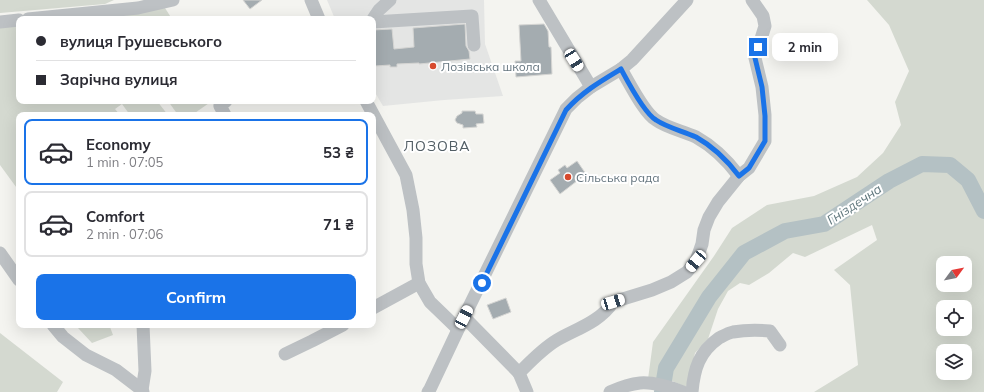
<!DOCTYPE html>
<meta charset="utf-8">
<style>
:root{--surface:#fff;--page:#f7f7f7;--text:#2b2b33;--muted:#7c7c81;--line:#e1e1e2;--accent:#1a73e8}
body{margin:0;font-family:Mulish,sans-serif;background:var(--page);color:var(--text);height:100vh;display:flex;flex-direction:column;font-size:15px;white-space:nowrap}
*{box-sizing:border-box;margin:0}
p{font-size:13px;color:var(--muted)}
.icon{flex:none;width:22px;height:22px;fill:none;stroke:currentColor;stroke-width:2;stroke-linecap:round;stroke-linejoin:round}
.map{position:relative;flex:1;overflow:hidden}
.side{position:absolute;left:16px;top:112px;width:360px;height:216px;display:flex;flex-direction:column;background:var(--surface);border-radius:8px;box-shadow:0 4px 16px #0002}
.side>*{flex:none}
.banner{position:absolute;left:16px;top:16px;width:360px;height:88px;border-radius:8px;box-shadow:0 4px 16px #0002;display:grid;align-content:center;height:88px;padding:0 20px;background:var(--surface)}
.needle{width:26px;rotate:58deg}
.tools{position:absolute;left:936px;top:256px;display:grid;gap:8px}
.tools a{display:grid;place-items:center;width:36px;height:36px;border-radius:8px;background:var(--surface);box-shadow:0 4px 16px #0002;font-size:20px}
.end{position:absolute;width:18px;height:18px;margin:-9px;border:5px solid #1a73e8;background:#fff;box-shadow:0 0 0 2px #fff}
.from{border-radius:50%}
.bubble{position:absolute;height:28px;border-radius:8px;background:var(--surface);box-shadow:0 4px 16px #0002;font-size:13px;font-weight:700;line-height:28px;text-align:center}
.car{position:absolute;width:12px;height:24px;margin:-12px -6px;border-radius:5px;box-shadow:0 0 3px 1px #0007;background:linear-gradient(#fff 24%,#345 0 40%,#fff 0 76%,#345 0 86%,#fff 0)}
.banner b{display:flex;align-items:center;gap:14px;height:38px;font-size:15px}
.banner b+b{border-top:1px solid var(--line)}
.banner i{width:10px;height:10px;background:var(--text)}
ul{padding:7px 0 0;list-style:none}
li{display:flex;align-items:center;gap:12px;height:66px;margin:0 8px 6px;padding:0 12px;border:2px solid var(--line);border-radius:8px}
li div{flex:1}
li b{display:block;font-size:15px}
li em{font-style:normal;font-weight:700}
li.active{border-color:var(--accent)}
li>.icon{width:36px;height:36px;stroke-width:1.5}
.action{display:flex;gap:8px;margin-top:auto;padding:8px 20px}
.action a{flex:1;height:46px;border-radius:8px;background:var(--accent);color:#fff;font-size:16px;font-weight:700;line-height:46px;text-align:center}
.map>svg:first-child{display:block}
.built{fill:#e4e5e4}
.green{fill:#d4d9d0;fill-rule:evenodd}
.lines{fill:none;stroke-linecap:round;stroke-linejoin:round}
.river{stroke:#b4c1c4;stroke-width:16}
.building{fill:#a4acb0;stroke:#d5d5d3}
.minor{stroke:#bdc1c4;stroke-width:13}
.route{stroke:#1a73e8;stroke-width:5}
.poi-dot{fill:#d7492d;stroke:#fff;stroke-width:1.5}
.labels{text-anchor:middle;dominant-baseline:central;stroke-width:4;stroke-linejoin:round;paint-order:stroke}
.poi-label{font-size:12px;fill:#65757f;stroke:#fff;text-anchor:start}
.water-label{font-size:13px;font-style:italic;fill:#60777d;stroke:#fff}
.quarter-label{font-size:14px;letter-spacing:1px;fill:#525e65;stroke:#fff}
</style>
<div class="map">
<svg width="984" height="392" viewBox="0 0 984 392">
<rect width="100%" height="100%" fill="#f4f4f0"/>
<!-- built -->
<path class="built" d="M 327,0 L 484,0 L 485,44 L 503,96 L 444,100 L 383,106 L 373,89 L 373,19 L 335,19 Z"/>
<!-- green -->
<g class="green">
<path d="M 0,0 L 114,0 L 105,4 L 0,13 Z"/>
<path d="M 867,0 L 984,0 L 984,392 L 814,392 L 858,365 L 850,285 L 834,270 L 877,240 L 872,225 L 805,257 L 793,253 L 769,273 L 749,285 L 740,283 L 728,291 L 718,309 L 708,339 L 695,353 L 692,368 L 686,387 L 670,380 L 648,379 L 653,342 L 714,256 L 732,228 L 767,205 L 814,196 L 857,177 L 883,153 L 901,125 L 895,102 L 909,71 L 889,25 ZM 943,263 L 965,263 L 965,285 L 943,285 ZM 943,307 L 965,307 L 965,329 L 943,329 ZM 943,351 L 965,351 L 965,373 L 943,373 Z"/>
<path d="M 165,8 L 172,19 L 61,19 Z"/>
<path d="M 19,23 L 19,101 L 157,101 L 168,115 L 130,115 L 122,104 L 115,109 L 120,115 L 19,115 L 19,191 L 0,165 L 0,25 Z"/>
<path d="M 168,101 L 212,101 L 192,115 L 178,115 Z"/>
<path d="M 82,325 L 112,325 L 110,327 L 113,335 L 92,343 L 78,328 Z"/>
<path d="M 0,333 L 63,382 L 57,392 L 0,392 Z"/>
</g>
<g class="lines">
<!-- river -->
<path class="river" d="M 662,392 L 666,368 L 709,297 L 744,253 L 785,231 L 824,224 L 889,181 L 922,164 L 950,165 L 968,180 L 984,211"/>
</g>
<!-- building -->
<g class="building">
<path d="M 243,0 L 262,0 L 250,9 Z"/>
<path d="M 465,24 L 466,46 L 469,51 L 470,59 L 419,64 L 419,63 L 397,64 L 397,67 L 390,67 L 390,65 L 375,66 L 373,30 L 392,29 L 394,49 L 414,47 L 413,28 Z"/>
<path d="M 544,24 L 548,31 L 549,47 L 551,47 L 552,74 L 516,77 L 515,61 L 521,61 L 519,25 Z"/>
<path d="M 462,111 L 475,111 L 476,114 L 483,114 L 484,123 L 476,124 L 477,127 L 463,128 L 463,125 L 457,123 L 455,120 L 457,116 L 462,113 Z"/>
<path d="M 577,161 L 586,174 L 560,194 L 550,180 L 560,173 L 558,170 L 565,165 L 567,168 Z"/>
<path d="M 506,298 L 511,312 L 493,319 L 487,305 Z"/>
</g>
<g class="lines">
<!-- minor -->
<g class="minor">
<path d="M 311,0 L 319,19"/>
<path d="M 539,0 L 591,87"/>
<path d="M 28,19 L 138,8 L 173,0"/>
<path d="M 373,19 L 379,10 L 390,0"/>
<path d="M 0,22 L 19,20"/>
<path d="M 373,22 L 472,16 L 474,45"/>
<path d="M 621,69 C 629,82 644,113 656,120 C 667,128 683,131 696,137 C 714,147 727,160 739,176"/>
<path d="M 366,101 L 406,175 L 413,210 L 416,238 L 416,264 L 419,283 L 430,302 L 458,329"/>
<path d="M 225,115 L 220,106 L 226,101"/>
<path d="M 0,253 L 19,280"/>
<path d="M 373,308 L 419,283"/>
<path d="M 464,317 L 519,373"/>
<path d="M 53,325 L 63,337 L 86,355 L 116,370 L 142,390 L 143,392"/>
<path d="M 285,354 L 312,341 L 343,325"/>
<path d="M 142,390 L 145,371 L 143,325"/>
<path d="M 428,392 L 430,389 L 464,317 L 566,109 L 577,98 L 591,87 L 621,69 L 632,60 L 687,0"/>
<path d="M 527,392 L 519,373 C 531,361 542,349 557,340 C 576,329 600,322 613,302 L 652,290 L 671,282 L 687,272 L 696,261 L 702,244 L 704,230 L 709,217 L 718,202 L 739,176 L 749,168 L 765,141 L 765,115 L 762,87 L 755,58 L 765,26 L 763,16 L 752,0"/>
<path d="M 610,392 C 619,388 629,384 640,383 C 653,382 670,387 683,392"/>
<path d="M 692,392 C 694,369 699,352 719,338 C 723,336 728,333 733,332 C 745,330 758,330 770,331 L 780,345"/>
</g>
</g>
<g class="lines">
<!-- route -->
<path class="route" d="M 482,283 L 566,110 C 582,92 601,81 621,69 C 628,82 644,113 656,120 C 668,128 683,131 696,137 C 714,147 727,160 739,176 L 749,168 L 765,141 L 765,116 L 762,87 L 755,58 L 758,47"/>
</g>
<!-- markers -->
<g class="poi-dot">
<circle cx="433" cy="66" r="4"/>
<circle cx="568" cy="177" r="4"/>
</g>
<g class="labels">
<!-- poi labels -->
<g class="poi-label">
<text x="441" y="66">Лозівська школа</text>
<text x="576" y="177">Сільська рада</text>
</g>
<!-- water labels -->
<g class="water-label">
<text transform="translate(854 204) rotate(-33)">Гніздечна</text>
</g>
<!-- quarter labels -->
<g class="quarter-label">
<text x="437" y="146">ЛОЗОВА</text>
</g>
</g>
</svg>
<div class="tools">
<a><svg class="needle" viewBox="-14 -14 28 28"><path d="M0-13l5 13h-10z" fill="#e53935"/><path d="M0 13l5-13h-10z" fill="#7c7c81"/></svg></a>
<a><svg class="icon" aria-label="locate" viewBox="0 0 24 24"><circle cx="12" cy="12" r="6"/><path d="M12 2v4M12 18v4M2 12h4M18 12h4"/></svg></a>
<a><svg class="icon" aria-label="layers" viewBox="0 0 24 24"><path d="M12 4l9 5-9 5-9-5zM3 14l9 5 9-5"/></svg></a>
</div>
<i class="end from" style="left:482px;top:283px"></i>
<i class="end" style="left:758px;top:47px"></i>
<div class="bubble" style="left:772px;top:33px;width:66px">2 min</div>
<i class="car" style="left:574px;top:60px;rotate:148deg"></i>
<i class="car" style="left:696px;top:261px;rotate:220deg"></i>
<i class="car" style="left:613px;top:302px;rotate:73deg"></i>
<i class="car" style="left:464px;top:317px;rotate:27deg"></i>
<div class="banner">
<b><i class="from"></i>вулиця Грушевського</b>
<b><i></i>Зарічна вулиця</b>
</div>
<section class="side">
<ul>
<li class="active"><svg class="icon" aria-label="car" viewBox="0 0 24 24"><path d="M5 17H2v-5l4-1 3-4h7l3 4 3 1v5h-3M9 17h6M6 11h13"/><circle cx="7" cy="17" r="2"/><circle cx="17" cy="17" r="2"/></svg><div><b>Economy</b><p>1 min · 07:05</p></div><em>53 ₴</em></li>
<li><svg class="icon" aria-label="car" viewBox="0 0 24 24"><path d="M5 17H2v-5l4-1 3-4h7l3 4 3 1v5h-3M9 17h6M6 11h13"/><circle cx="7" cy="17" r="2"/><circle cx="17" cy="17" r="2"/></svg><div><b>Comfort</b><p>2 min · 07:06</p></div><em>71 ₴</em></li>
</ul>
<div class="action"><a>Confirm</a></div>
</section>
</div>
